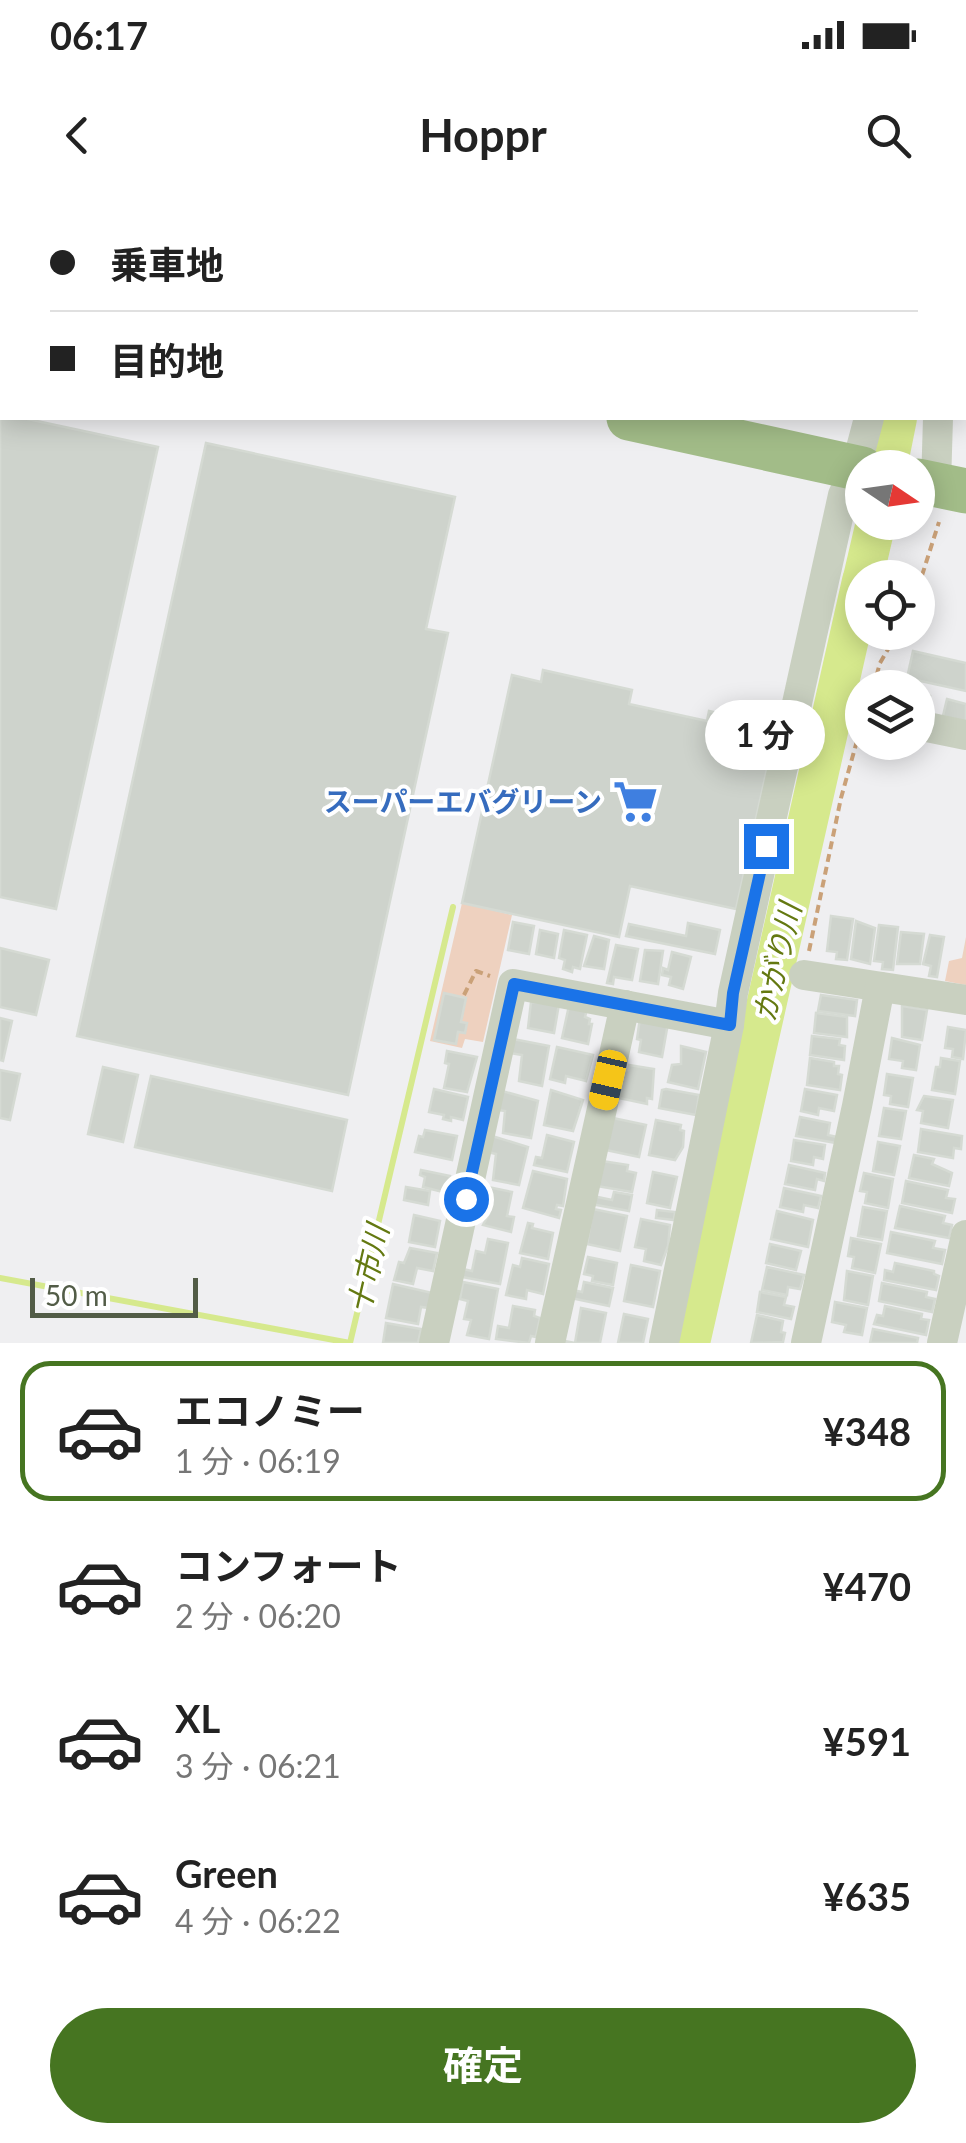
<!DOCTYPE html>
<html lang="ja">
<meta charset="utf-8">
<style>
:root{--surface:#fff;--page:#f2f2f2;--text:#222;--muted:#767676;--line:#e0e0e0;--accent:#467521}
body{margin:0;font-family:Lato,"Noto Sans JP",sans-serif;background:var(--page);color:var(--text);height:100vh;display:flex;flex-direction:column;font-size:38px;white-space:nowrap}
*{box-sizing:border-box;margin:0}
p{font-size:32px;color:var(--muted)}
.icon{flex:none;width:55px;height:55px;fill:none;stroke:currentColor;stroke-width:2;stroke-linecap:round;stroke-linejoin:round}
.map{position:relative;height:1143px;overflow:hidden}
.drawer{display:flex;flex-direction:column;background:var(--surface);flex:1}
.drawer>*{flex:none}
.guide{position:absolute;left:0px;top:0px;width:968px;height:220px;box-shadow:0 5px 25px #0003;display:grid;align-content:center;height:220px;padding:0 50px;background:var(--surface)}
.needle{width:65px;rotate:103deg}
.tools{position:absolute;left:845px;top:250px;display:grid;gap:20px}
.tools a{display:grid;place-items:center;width:90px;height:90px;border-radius:50%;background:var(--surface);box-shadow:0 5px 25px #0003;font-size:50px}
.scale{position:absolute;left:30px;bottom:25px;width:168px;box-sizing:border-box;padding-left:10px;border:5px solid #525c47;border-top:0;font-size:28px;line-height:35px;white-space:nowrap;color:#525c47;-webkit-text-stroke:8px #fff;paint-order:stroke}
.end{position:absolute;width:45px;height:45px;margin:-22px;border:12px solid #1a73e8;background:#fff;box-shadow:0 0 0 5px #fff}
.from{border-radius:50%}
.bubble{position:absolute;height:70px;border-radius:35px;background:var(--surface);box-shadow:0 5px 25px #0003;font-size:32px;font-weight:700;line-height:70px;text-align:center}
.car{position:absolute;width:30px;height:60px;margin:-30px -15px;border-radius:12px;box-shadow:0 0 8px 2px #0007;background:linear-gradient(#f5c518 24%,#345 0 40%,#f5c518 0 76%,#345 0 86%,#f5c518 0)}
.guide b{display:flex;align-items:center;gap:35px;height:95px;font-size:38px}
.guide b+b{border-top:2px solid var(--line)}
.guide i{width:25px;height:25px;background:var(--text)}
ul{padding:18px 0 0;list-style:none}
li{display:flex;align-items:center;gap:30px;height:140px;margin:0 20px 15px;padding:0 30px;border:5px solid transparent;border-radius:30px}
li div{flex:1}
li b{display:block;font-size:38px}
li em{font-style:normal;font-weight:700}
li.on{border-color:var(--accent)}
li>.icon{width:90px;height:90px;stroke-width:1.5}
.action{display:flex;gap:20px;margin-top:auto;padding:20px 50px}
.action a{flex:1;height:115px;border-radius:60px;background:var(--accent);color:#fff;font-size:40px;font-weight:700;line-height:115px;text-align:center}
.status{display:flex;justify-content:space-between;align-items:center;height:70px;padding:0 50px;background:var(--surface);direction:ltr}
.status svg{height:28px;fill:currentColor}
header{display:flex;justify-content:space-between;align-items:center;height:130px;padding:0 50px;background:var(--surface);font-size:45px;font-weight:700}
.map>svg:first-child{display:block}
.green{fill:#eed1bf}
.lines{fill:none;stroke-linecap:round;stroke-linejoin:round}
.stream{stroke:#d6e98d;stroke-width:6}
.river{stroke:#d6e98d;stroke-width:40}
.building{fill:#ced3cc;stroke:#d5dad3;stroke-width:2.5}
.path{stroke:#caa178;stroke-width:4;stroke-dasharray:8 5;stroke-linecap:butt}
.minor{stroke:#c9d0c0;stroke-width:30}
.major{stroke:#becdaf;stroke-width:40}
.highway{stroke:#a2bc88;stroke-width:45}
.route{stroke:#1a73e8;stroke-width:12}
.labels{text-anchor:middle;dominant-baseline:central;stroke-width:8;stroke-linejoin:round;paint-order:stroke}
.shop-label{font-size:28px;font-weight:bold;fill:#366cbe;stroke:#fff;text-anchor:end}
.water-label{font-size:30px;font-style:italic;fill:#647911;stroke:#fff}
</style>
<div class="status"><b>06:17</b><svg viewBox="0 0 49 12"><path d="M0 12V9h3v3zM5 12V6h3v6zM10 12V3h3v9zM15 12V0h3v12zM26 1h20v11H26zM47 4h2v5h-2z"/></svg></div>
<header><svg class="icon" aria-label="back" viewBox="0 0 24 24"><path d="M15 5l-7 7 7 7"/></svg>Hoppr<svg class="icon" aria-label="search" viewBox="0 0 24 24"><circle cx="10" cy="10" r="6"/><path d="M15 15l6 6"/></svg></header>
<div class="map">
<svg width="966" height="1143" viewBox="0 0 966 1143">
<rect width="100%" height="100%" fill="#efeff1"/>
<!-- green -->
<g class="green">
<path d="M 462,703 L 512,715 L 483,842 L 465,839 L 462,848 L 430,841 Z"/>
<path d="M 966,737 L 966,785 L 945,781 L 949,761 L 962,758 Z"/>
</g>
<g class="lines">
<!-- stream -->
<path class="stream" d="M 0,1078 L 350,1143 L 453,707"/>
<!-- river -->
<g class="river">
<path d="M 965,51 L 966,50"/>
<path d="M 887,268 L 897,218"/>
<path d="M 863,378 L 876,322"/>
<path d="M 690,1143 L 862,381"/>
</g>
</g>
<!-- building -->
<g class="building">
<path d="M 13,0 L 144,0 L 144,2 Z"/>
<path d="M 580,0 L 671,0 L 579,2 Z"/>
<rect x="0" y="110" width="2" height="38"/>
<path d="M 0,213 L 2,218 L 23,218 L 158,247 L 56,709 L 0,697 Z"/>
<path d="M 206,243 L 455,297 L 426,429 L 448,433 L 348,895 L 77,836 Z"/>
<path d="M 913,451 L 966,463 L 966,491 L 907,478 Z"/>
<path d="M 543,470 L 632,490 L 629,504 L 707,521 L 709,511 L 751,520 L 749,532 L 774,537 L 736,709 L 630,686 L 619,737 L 462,703 L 512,475 L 541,482 Z"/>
<path d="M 918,493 L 930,496 L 925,516 L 918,514 Z"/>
<path d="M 947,499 L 966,504 L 966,526 L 942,520 Z"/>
<path d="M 831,716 L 853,719 L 847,760 L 836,759 L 837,752 L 827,751 Z"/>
<path d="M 856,721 L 875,728 L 870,764 L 851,759 Z"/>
<path d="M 513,722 L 534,726 L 529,754 L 508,750 Z"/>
<path d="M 688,723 L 720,730 L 715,754 L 626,736 L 629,724 L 686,736 Z"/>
<path d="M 879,725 L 898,727 L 893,770 L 882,769 L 883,762 L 874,761 Z"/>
<path d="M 540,730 L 558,734 L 554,758 L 536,754 Z"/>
<path d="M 564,730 L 587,735 L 580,769 L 573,767 L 572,772 L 563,769 L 565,760 L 559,758 Z"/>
<path d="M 901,732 L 924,734 L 920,764 L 897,764 Z"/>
<path d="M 930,735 L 944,737 L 937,777 L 929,776 L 931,766 L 923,764 Z"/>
<path d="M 594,736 L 609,740 L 604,769 L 584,766 Z"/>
<path d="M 616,745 L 638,749 L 632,780 L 614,777 L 613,784 L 607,783 Z"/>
<path d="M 0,748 L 49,760 L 36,815 L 0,807 Z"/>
<path d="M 645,750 L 663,751 L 658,784 L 640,781 Z"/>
<path d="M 672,752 L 691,757 L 683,789 L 669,785 L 671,777 L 662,775 L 663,768 L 668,770 Z"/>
<path d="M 444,793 L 466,798 L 461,822 L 467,823 L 465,833 L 458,832 L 456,844 L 434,840 Z"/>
<path d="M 821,795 L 857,800 L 855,816 L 818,811 Z"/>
<path d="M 570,801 L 588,805 L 585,817 L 590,819 L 589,824 L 592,824 L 588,844 L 562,838 Z"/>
<path d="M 531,802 L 559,804 L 554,833 L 528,828 Z"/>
<path d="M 902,806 L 927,810 L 922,840 L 902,837 Z"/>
<path d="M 816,813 L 847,817 L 847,837 L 814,833 Z"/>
<path d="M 0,818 L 12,821 L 3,861 L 0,860 Z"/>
<path d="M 640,818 L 668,823 L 662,857 L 639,852 L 641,840 L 637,839 Z"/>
<path d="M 948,827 L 966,830 L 963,859 L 952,857 L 953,849 L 945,848 Z"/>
<path d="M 812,836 L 840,839 L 839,845 L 845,846 L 844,860 L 810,855 Z"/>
<path d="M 892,838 L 920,845 L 916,870 L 902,868 L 903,861 L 889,859 Z"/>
<path d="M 513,839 L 549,846 L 542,886 L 519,881 L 522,855 L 510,853 Z"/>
<path d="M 681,846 L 706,852 L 698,889 L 668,882 L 672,865 L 681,864 Z"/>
<path d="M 557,847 L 593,855 L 586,881 L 566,876 L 565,883 L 550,879 Z"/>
<path d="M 447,851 L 477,857 L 467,892 L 444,888 L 449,864 L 445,863 Z"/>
<path d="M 810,858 L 834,862 L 834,866 L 839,866 L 838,874 L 842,875 L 840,890 L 807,885 Z"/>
<path d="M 941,858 L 960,861 L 955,894 L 932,890 L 936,867 L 940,867 Z"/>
<path d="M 629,865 L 654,869 L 652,899 L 647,898 L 647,904 L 619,898 L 624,870 L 628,870 Z"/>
<path d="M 103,867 L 138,875 L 123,942 L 88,934 Z"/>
<path d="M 0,870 L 20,874 L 10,920 L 0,918 Z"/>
<path d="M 887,874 L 913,878 L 908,907 L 890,904 L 891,896 L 884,895 Z"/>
<path d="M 151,876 L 347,920 L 332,991 L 135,947 Z"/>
<path d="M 434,889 L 468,897 L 463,920 L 451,917 L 451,921 L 443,919 L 444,915 L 429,912 Z"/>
<path d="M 666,889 L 699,895 L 696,915 L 659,908 L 662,890 Z"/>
<path d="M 805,889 L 837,895 L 834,911 L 819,908 L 818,915 L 801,911 Z"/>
<path d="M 551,890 L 583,900 L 573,931 L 544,925 Z"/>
<path d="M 502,891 L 538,901 L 531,938 L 503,933 L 505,911 L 498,910 Z"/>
<path d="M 924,896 L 953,900 L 948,928 L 921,923 L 923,911 L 917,910 Z"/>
<path d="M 884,908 L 906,911 L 901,939 L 879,936 Z"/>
<path d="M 800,917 L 830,923 L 828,935 L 837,937 L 836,943 L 796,936 Z"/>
<path d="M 613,918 L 646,925 L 639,957 L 606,950 Z"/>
<path d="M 656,920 L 681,925 L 680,930 L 684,931 L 683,947 L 675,960 L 649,955 Z"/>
<path d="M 921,929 L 962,936 L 961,949 L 954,948 L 953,958 L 918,952 Z"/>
<path d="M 425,930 L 457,936 L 452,960 L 415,952 L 419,936 L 423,937 Z"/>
<path d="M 547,935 L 574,942 L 567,972 L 534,965 L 536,957 L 542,958 Z"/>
<path d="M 492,936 L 528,947 L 519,985 L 493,980 L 496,954 L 488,952 Z"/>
<path d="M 794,940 L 825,945 L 823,959 L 814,957 L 813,965 L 791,961 Z"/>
<path d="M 878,942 L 900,946 L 894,975 L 873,971 Z"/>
<path d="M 914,955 L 934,959 L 932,964 L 952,973 L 949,986 L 909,978 Z"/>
<path d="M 602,961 L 628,965 L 627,971 L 636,973 L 632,992 L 597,986 Z"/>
<path d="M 789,965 L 825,973 L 824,981 L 817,979 L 815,990 L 785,984 Z"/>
<path d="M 421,970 L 450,976 L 447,993 L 423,987 L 425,977 L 420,975 Z"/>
<path d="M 533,971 L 567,979 L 563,1006 L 557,1005 L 556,1009 L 561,1010 L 559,1018 L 523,1008 Z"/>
<path d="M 653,972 L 677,977 L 670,1008 L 647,1003 Z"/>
<path d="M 864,973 L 893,979 L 888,1008 L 865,1003 L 867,992 L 860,991 Z"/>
<path d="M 906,981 L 948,990 L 946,998 L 955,999 L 952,1013 L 902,1003 Z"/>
<path d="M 406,987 L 430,991 L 428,1005 L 404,1000 Z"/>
<path d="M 488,987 L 512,992 L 507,1016 L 514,1017 L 511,1032 L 483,1025 L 489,1014 L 482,1013 Z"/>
<path d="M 784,988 L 821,996 L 818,1008 L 804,1005 L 803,1012 L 780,1007 Z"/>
<path d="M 614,992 L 632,995 L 629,1011 L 591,1004 L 593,996 L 612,1000 Z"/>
<path d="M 900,1006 L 945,1016 L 943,1023 L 952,1025 L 949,1038 L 895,1028 Z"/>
<path d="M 863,1007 L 887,1011 L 882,1040 L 858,1036 Z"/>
<path d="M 593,1009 L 627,1016 L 620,1051 L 587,1044 Z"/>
<path d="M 657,1010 L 675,1012 L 674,1020 L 656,1018 Z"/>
<path d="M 777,1011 L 813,1020 L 808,1047 L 771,1039 Z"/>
<path d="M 414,1015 L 440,1021 L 435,1047 L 409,1042 Z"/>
<path d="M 641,1019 L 670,1025 L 668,1046 L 661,1065 L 644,1061 L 646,1049 L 635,1047 Z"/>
<path d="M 528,1023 L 533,1024 L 532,1028 L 553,1033 L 548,1059 L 520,1053 Z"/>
<path d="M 891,1032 L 935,1041 L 933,1048 L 945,1050 L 942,1064 L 887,1053 Z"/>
<path d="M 851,1038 L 881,1044 L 875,1073 L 852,1068 L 854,1057 L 848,1056 Z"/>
<path d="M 488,1039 L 508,1043 L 500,1084 L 462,1077 L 463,1069 L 472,1071 L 476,1051 L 485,1053 Z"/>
<path d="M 770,1044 L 801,1051 L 796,1070 L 766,1063 Z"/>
<path d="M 410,1048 L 437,1053 L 433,1071 L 417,1068 L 413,1084 L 394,1080 L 399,1062 L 404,1063 Z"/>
<path d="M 588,1057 L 617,1063 L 613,1085 L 592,1081 L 593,1076 L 584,1074 Z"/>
<path d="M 522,1058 L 549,1064 L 543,1094 L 527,1090 L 526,1099 L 506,1095 L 513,1065 L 520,1067 Z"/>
<path d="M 895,1063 L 934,1071 L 934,1074 L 939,1076 L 936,1090 L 884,1080 L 885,1070 L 893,1072 Z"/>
<path d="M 631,1065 L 660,1071 L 653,1107 L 624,1101 Z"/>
<path d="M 767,1067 L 804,1075 L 800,1089 L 788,1087 L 787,1095 L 762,1090 Z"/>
<path d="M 847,1071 L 873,1076 L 868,1105 L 844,1100 Z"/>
<path d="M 463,1082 L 498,1089 L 489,1139 L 467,1135 L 471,1120 L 464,1119 L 468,1101 L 460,1099 Z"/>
<path d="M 584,1082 L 613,1088 L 609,1106 L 571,1098 L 573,1090 L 582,1092 Z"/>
<path d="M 882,1083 L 927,1092 L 926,1097 L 935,1099 L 932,1112 L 879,1101 Z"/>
<path d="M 393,1084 L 432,1093 L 429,1108 L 421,1107 L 418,1124 L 386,1118 Z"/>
<path d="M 760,1092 L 786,1097 L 784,1105 L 794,1107 L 791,1119 L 757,1112 Z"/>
<path d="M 835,1102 L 867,1108 L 862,1135 L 844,1132 L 846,1125 L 832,1122 Z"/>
<path d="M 513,1106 L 535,1110 L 534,1116 L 540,1118 L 536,1137 L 531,1136 L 529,1143 L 496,1139 L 498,1126 L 509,1128 Z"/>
<path d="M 885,1106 L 922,1114 L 921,1119 L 929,1120 L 926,1135 L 874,1124 L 877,1115 L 883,1116 Z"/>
<path d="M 581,1108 L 606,1113 L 600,1143 L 560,1143 L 560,1140 L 575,1143 Z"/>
<path d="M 624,1114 L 648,1119 L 643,1143 L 618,1143 Z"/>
<path d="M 757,1115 L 783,1121 L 781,1132 L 785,1133 L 783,1142 L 751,1143 Z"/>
<path d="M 386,1123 L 421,1129 L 418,1143 L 383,1143 Z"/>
<path d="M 873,1129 L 918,1138 L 917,1143 L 870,1143 Z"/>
</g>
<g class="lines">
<!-- path -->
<g class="path">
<path d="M 918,388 L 939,322"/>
<path d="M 873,488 L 880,463 L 898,432"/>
<path d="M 809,751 L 841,598 L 862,523"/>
<path d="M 464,795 L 476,771 L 490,776"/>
</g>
<!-- minor -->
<g class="minor">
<path d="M 854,2 L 854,0"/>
<path d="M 965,32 L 966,31"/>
<path d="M 965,152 L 966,150"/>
<path d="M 936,285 L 938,218"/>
<path d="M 927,527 L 966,535"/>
<path d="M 804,775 L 966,800"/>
<path d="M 434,1143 L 513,784 L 729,825"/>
<path d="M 550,1143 L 625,805"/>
<path d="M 664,1143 L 729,825 L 733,793 L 843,295 L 856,267 L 869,218"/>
<path d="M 806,1143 L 857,906 L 880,787"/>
<path d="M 942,1143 L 966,1035"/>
</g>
<!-- major -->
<path class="major" d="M 530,2 L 530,0"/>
<!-- highway -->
<g class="highway">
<path d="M 0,81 L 2,81"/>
<path d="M 629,218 L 862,269"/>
<path d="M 918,281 L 966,291"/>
</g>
</g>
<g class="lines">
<!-- route -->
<path class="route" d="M 466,999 L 514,784 L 730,825 L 733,793 L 766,646"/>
</g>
<!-- icons -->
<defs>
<symbol id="supermarket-bare" viewBox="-9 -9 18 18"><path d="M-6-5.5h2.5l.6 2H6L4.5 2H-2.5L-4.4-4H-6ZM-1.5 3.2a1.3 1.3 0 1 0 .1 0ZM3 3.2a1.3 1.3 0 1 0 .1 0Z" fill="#3f7fe0" stroke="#fff" stroke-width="2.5" paint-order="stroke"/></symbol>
</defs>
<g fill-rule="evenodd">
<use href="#supermarket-bare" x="604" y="570" width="63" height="63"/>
</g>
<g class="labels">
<!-- shop labels -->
<g class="shop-label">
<text x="602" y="601">スーパーエバグリーン</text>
</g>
<!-- water labels -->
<g class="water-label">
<text transform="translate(776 762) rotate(-77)">かがり川</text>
<text transform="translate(367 1069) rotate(-77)">十市川</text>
</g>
</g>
</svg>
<div class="tools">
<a><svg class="needle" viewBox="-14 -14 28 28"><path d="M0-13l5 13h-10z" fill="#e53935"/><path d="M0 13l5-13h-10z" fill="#767676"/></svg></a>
<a><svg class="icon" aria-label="locate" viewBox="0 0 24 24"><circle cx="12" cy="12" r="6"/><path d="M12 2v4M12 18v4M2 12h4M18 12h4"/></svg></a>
<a><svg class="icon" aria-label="layers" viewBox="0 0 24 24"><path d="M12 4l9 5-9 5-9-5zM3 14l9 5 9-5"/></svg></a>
</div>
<div class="scale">50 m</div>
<i class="end from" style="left:466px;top:999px"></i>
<i class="end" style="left:766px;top:646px"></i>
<div class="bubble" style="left:705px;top:500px;width:120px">1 分</div>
<i class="car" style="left:608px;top:880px;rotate:193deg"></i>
<div class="guide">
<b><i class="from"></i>乗車地</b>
<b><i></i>目的地</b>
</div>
</div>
<section class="drawer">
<ul>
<li class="on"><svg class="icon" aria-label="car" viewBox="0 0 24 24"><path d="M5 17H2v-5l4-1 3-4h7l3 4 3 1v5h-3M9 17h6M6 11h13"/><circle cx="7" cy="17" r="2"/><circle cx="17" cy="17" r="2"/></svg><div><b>エコノミー</b><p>1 分 · 06:19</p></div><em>¥348</em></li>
<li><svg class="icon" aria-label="car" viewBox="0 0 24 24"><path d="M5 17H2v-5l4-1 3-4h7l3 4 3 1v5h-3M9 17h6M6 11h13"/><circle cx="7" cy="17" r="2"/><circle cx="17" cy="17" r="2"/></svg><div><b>コンフォート</b><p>2 分 · 06:20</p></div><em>¥470</em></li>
<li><svg class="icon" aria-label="car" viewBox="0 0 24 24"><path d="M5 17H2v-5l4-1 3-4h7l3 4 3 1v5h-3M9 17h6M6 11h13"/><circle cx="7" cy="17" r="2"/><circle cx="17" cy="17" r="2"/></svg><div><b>XL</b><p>3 分 · 06:21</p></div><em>¥591</em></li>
<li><svg class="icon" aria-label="car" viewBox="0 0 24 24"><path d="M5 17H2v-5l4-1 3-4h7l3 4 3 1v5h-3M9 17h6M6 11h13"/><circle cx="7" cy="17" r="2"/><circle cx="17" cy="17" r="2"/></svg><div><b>Green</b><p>4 分 · 06:22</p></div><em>¥635</em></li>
</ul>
<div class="action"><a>確定</a></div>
</section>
